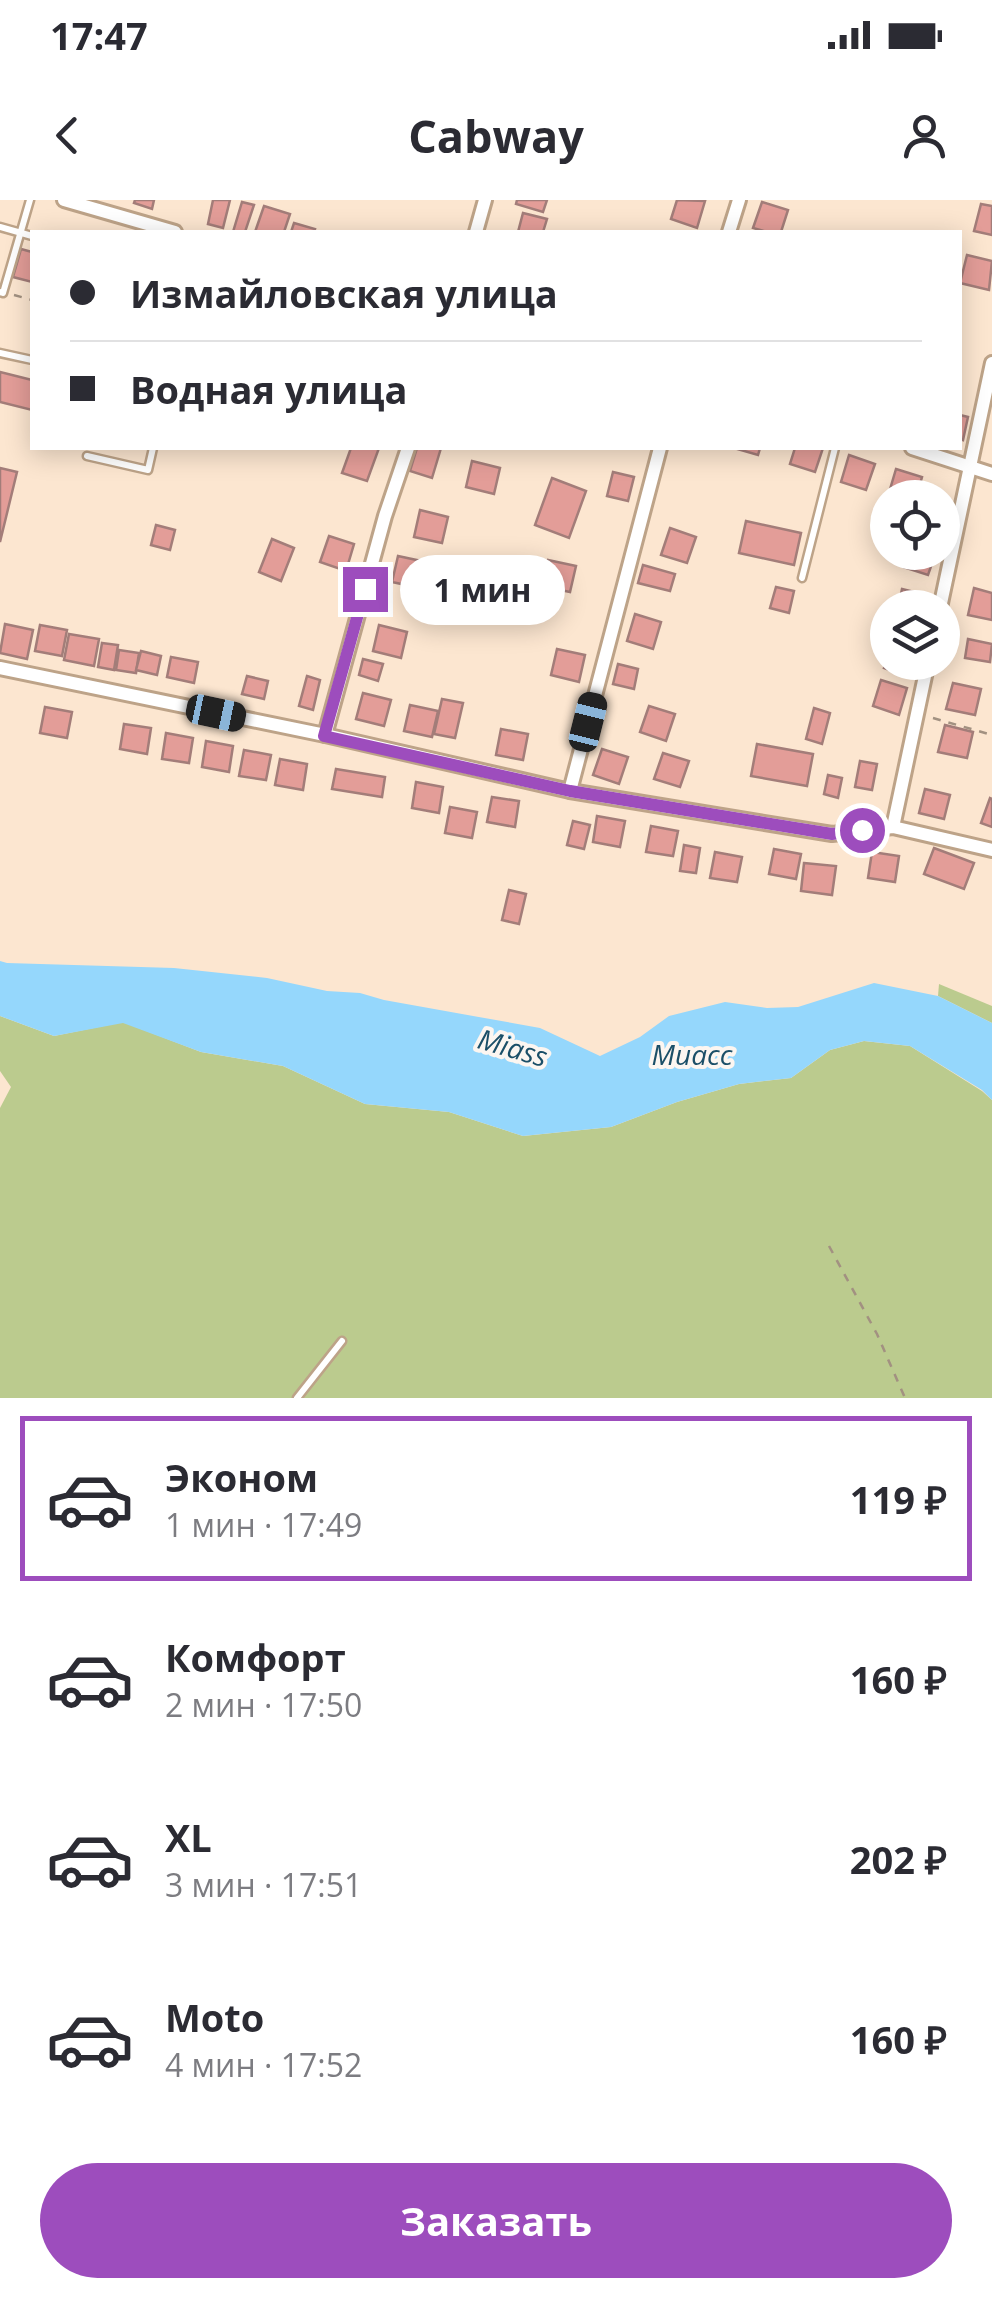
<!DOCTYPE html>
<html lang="ru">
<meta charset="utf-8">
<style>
:root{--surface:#fff;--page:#f7f7f7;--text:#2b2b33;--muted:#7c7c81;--line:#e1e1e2;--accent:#9d4dbd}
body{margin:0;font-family:"Open Sans",sans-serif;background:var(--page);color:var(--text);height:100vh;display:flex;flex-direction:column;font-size:38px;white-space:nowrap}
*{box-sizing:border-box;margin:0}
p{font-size:32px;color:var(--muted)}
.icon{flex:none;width:55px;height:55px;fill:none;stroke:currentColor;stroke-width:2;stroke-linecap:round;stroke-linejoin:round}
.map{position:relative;height:1198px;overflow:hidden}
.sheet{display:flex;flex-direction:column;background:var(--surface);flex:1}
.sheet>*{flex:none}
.banner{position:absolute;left:30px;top:30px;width:932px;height:220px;border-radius:0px;box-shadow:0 5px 25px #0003;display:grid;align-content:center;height:220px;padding:0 40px;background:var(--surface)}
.fabs{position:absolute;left:870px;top:280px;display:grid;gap:20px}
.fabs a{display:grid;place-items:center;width:90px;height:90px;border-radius:50%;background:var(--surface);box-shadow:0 5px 25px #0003;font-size:50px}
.end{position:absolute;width:45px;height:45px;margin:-22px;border:12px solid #9d4dbd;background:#fff;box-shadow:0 0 0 5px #fff}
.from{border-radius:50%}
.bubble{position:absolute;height:70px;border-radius:35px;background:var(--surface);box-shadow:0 5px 25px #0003;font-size:32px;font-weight:700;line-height:70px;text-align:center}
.car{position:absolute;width:30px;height:60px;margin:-30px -15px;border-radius:12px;box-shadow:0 0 8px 2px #0007;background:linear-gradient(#222 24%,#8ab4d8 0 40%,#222 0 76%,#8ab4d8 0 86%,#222 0)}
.banner b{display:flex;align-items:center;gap:35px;height:95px;font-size:38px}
.banner b+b{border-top:2px solid var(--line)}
.banner i{width:25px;height:25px;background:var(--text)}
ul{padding:18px 0 0;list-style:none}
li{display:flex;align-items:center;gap:30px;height:165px;margin:0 20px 15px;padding:0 20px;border:5px solid transparent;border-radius:0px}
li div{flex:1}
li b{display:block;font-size:38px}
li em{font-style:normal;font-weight:700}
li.on{border-color:var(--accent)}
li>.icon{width:90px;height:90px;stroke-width:1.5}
.primary-button{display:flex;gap:20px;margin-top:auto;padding:20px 40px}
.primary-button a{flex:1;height:115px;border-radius:60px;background:var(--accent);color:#fff;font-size:40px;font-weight:700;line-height:115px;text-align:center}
.status{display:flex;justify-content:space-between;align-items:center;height:70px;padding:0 50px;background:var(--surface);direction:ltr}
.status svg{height:28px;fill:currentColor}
header{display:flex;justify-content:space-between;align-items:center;height:130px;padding:0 40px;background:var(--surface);font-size:45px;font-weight:700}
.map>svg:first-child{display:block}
.green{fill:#bbcb8e}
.water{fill:#95d7fc}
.building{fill:#e39d98;stroke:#a37d79;stroke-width:2.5}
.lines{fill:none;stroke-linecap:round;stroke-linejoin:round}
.service-casing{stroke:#bda388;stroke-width:11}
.minor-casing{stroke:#bda388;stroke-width:18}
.path{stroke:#a29181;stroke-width:2.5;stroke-dasharray:8 8;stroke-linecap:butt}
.service{stroke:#fff;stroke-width:6}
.minor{stroke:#fff;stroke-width:12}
.route{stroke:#9d4dbd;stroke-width:12}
.labels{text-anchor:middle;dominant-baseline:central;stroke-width:8;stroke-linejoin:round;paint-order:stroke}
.water-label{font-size:28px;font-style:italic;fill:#1b4f68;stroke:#fcf6f1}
</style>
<div class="status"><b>17:47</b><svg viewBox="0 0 49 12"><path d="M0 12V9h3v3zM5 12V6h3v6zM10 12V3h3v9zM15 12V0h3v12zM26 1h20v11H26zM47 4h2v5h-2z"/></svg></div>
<header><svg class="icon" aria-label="back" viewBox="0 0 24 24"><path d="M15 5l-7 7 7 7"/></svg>Cabway<svg class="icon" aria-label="person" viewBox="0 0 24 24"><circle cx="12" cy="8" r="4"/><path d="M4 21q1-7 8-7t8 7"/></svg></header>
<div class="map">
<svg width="992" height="1198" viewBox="0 0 992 1198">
<rect width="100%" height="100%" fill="#fce6d0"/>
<!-- green -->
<g class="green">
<path d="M 939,784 L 992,806 L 992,823 L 938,796 Z"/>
<path d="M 0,816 L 54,836 L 123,822 L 201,852 L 283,866 L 365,904 L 449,912 L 523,936 L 611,927 L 677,902 L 739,884 L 791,878 L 830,850 L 864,841 L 910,846 L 982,891 L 992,900 L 992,1198 L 0,1198 L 0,908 L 11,887 L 0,871 Z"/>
</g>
<!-- water -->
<path class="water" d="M 0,761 L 7,763 L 174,768 L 267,778 L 327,791 L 360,793 L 384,800 L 540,828 L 600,856 L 640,837 L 669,816 L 725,802 L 767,808 L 798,807 L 874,783 L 938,796 L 992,823 L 992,900 L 982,890 L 910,846 L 864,841 L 830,850 L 791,878 L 739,884 L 677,902 L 611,927 L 523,936 L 449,912 L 365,904 L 283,866 L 201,852 L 123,823 L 54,836 L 0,816 Z"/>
<!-- building -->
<g class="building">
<path d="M 135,0 L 154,0 L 152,9 L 134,3 Z"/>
<path d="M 213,0 L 230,0 L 223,28 L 208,24 Z"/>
<path d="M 517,0 L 547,0 L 543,12 L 516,4 Z"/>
<path d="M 677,0 L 705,1 L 697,28 L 671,19 Z"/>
<path d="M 242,2 L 254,5 L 245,32 L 233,32 Z"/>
<path d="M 762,2 L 788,10 L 781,32 L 767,32 L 753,28 Z"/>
<path d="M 981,4 L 992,6 L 992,35 L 974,31 Z"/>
<path d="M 264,6 L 290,14 L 284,32 L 255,32 Z"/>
<path d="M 523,13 L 547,19 L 543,32 L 518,32 Z"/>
<path d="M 294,23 L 315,29 L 314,32 L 291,32 Z"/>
<path d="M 21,49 L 32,52 L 32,82 L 13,77 Z"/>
<path d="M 967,55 L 992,61 L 989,90 L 960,83 Z"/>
<path d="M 0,172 L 32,180 L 32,210 L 0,202 Z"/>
<path d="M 960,215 L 968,217 L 963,240 L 960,239 Z"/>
<path d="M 351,248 L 379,248 L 367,281 L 342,273 Z"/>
<path d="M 417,248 L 441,248 L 432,278 L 410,271 Z"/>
<path d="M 734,248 L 760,248 L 758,255 Z"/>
<path d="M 795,248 L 823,248 L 815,272 L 790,264 Z"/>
<path d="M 849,255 L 875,264 L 866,290 L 841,282 Z"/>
<path d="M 472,261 L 500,268 L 494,294 L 466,287 Z"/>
<path d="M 0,268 L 17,272 L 0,342 Z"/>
<path d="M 896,269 L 922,277 L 916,298 L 888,296 Z"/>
<path d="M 613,272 L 634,277 L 628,301 L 607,296 Z"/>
<path d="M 552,278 L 586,291 L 569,338 L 535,325 Z"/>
<path d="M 420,310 L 448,317 L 442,343 L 414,337 Z"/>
<path d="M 746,321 L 801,333 L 794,365 L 739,353 Z"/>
<path d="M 156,325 L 175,330 L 170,350 L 151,345 Z"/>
<path d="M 670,328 L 696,337 L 687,363 L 661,355 Z"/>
<path d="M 329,336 L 354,344 L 346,371 L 320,362 Z"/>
<path d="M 272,339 L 294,348 L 281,381 L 259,372 Z"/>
<path d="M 907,352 L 936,352 L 928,375 L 903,367 Z"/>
<path d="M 398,356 L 426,362 L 420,388 L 392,382 Z"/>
<path d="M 548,360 L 576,366 L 570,392 L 541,386 Z"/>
<path d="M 643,365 L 675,374 L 670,391 L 638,383 Z"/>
<path d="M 776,387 L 794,391 L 789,413 L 770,408 Z"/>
<path d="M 974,388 L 992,393 L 992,420 L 968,415 Z"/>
<path d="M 902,389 L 922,394 L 918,408 L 898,408 Z"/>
<path d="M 635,414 L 661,422 L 653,449 L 627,441 Z"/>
<path d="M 5,424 L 33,430 L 27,459 L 0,453 Z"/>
<path d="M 40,425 L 67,430 L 62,456 L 35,451 Z"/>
<path d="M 379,425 L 407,432 L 401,458 L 373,451 Z"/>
<path d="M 69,434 L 99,439 L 94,466 L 64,460 Z"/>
<path d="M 968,439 L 992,444 L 990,462 L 965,458 Z"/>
<path d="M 102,443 L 118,445 L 114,470 L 98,467 Z"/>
<path d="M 557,449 L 585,455 L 579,482 L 551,475 Z"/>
<path d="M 119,450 L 139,453 L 136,473 L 116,470 Z"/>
<path d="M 141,451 L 161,456 L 157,475 L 136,470 Z"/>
<path d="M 888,456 L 888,462 L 914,462 L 909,477 L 884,468 Z"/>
<path d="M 171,457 L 198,462 L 194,483 L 167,477 Z"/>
<path d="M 363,459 L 383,464 L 378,481 L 359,475 Z"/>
<path d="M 618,464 L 638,469 L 634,489 L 613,484 Z"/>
<path d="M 247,476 L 268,481 L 264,499 L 242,494 Z"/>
<path d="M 307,476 L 320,480 L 313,510 L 299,506 Z"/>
<path d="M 881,480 L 907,488 L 899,515 L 873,506 Z"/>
<path d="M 953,483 L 981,489 L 975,515 L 946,509 Z"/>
<path d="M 363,493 L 391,500 L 384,526 L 356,519 Z"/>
<path d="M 442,499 L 463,503 L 455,538 L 434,534 Z"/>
<path d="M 410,505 L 438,511 L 432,537 L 404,531 Z"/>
<path d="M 649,506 L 675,514 L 666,541 L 640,532 Z"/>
<path d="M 45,507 L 72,512 L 67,538 L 40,533 Z"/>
<path d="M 814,508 L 830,513 L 822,544 L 806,539 Z"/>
<path d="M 124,524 L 151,528 L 147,554 L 120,549 Z"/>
<path d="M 945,525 L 973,532 L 967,558 L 938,552 Z"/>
<path d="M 501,529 L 528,534 L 523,560 L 496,555 Z"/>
<path d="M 166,533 L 193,538 L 189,563 L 162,559 Z"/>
<path d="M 206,541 L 233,546 L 229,572 L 202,567 Z"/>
<path d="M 757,544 L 813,554 L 807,586 L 751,576 Z"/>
<path d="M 602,549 L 628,557 L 619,584 L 593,575 Z"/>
<path d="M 244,550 L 271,555 L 266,580 L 239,576 Z"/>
<path d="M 663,553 L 689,561 L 680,587 L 654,579 Z"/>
<path d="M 280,559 L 307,564 L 303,590 L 275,585 Z"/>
<path d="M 860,561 L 877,564 L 872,590 L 855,587 Z"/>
<path d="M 336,569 L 385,577 L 382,597 L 332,589 Z"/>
<path d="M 828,575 L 842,578 L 838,598 L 824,594 Z"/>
<path d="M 416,582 L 443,587 L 439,613 L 412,608 Z"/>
<path d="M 925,589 L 950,595 L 944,619 L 919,613 Z"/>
<path d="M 492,597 L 519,601 L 515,627 L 487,622 Z"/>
<path d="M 990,598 L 992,599 L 992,627 L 981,623 Z"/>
<path d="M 450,607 L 477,612 L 472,638 L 445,633 Z"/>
<path d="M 597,616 L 625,621 L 620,647 L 593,642 Z"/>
<path d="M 573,621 L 590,625 L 584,649 L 567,645 Z"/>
<path d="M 651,626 L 678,631 L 673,656 L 646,652 Z"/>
<path d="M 684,645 L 700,648 L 696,673 L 680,671 Z"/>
<path d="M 934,648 L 974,663 L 964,689 L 924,674 Z"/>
<path d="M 774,649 L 801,654 L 796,679 L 769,674 Z"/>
<path d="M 715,652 L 742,657 L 737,682 L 710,678 Z"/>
<path d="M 872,652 L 899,656 L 895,682 L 868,678 Z"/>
<path d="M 804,663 L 836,666 L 832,695 L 801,691 Z"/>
<path d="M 509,690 L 526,694 L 519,724 L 502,720 Z"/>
</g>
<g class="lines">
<defs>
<g id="service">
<path d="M 0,27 L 32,36"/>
<path d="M 0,92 L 3,93 L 30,0"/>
<path d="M 0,153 L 32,160"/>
<path d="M 87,256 L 148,270 L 153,248"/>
<path d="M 802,378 L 835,248"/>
<path d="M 297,1198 L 342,1141"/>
</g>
<g id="minor">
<path d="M 64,0 L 175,32"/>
<path d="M 476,32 L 485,0"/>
<path d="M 729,32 L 739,0"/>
<path d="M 912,248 L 992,274"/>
<path d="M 940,408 L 992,163"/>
<path d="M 0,468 L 325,535 L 570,591 L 832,634 L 893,627 L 992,650"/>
<path d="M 325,535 L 385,316 L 408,248"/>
<path d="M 570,591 L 660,248"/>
<path d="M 893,627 L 928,462"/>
</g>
</defs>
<!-- service casing -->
<use href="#service" class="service-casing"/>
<!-- minor casing -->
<use href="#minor" class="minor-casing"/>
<!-- path -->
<g class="path">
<path d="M 14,95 L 32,100"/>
<path d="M 933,518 L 992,535"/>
<path d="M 829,1046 L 877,1134 L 905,1198"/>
</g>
<!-- service -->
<use href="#service" class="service"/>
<!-- minor -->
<use href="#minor" class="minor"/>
</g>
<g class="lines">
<!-- route -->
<path class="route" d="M 365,389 L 324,536 L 570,591 L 832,634 L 862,630"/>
</g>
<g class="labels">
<!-- water labels -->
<g class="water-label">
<text transform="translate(513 847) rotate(16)">Miass</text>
<text x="692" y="854">Миасс</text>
</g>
</g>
</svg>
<div class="fabs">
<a><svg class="icon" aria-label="locate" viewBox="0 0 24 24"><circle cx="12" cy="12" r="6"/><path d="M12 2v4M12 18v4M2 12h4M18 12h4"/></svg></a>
<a><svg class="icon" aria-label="layers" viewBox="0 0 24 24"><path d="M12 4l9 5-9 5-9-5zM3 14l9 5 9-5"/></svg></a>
</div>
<i class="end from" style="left:862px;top:630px"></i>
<i class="end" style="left:365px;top:389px"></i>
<div class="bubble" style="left:400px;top:355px;width:165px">1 мин</div>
<i class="car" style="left:216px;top:513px;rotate:102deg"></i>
<i class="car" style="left:588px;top:522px;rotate:14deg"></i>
<div class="banner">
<b><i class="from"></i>Измайловская улица</b>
<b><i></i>Водная улица</b>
</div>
</div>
<section class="sheet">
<ul>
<li class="on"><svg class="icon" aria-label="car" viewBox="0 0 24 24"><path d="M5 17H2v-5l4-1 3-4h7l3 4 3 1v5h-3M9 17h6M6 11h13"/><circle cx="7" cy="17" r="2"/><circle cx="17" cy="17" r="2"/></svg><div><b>Эконом</b><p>1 мин · 17:49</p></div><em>119 ₽</em></li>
<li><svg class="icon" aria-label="car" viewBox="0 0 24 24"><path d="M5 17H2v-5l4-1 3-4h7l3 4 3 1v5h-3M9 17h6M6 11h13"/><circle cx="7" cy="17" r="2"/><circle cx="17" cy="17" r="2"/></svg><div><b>Комфорт</b><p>2 мин · 17:50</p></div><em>160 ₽</em></li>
<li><svg class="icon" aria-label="car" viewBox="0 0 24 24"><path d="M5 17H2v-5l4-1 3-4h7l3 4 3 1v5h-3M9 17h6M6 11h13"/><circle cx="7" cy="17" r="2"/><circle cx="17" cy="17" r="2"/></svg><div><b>XL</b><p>3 мин · 17:51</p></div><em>202 ₽</em></li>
<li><svg class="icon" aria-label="car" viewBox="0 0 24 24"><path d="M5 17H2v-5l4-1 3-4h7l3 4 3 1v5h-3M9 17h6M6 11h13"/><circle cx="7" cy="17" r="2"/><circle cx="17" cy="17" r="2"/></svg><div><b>Moto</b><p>4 мин · 17:52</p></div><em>160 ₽</em></li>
</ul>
<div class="primary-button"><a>Заказать</a></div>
</section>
